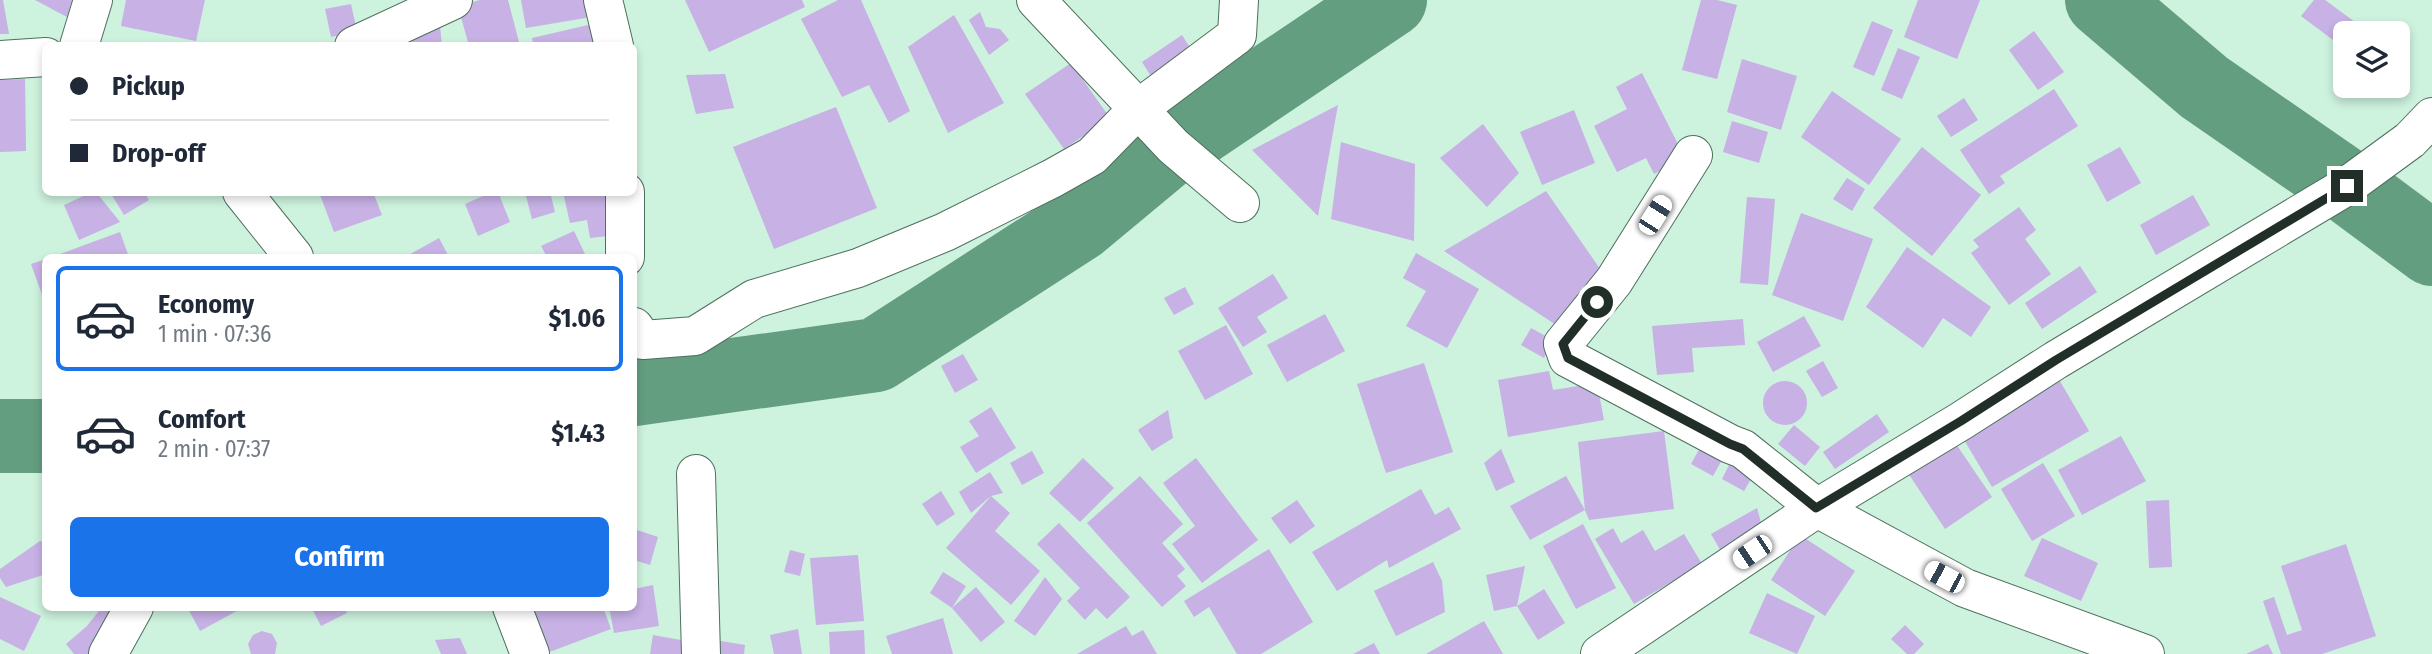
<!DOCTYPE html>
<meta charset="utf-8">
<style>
:root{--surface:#fff;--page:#f6f6f7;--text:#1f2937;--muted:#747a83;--line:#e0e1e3;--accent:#1a73e8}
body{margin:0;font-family:"Fira Sans Condensed",sans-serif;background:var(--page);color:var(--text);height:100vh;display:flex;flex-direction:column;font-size:26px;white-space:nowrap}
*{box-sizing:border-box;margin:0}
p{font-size:23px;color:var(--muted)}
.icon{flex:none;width:38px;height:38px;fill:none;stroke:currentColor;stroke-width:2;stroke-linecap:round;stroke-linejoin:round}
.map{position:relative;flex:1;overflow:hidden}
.side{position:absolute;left:42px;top:254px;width:595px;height:357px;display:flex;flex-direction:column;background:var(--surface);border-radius:10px;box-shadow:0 4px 10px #0003}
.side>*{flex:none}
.banner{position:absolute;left:42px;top:42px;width:595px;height:154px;border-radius:10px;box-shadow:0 4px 10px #0003;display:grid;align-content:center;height:154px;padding:0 28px;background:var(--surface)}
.controls{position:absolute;left:2333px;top:21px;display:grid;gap:14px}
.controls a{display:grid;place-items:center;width:77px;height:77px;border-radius:10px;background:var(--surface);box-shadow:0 4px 10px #0003;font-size:35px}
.end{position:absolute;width:32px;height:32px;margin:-16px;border:9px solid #212f28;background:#fff;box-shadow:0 0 0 4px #fff}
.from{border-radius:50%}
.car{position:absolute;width:21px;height:42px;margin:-21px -10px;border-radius:9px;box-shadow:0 0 5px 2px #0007;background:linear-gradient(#fff 24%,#345 0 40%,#fff 0 76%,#345 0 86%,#fff 0)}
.banner b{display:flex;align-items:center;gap:24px;height:66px;font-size:26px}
.banner b+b{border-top:2px solid var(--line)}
.banner i{width:18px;height:18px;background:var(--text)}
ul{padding:12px 0 0;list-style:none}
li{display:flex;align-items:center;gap:21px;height:105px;margin:0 14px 10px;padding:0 14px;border:4px solid transparent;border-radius:10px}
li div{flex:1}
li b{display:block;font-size:26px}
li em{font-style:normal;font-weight:700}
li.active{border-color:var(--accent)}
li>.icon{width:63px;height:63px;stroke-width:1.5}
.action{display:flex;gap:14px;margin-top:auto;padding:14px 28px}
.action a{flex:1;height:80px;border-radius:10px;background:var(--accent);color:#fff;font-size:28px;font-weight:700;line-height:80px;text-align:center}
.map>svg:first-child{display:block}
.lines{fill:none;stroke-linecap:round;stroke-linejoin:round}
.river{stroke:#639e81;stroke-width:74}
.building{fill:#c7b1e5}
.minor-casing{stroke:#4e6f5e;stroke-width:40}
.minor{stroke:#fff;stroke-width:38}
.route{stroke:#212f28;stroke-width:9}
</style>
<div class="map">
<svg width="2432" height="654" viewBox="0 0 2432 654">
<rect width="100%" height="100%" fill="#cdf2de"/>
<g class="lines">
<!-- river -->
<g class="river">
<path d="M 2102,0 L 2204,87 L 2347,186 L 2432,249"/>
<path d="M 634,389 L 876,355 L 1078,225 L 1173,146 L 1390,0"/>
<path d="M 0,436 L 46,436"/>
</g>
</g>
<!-- building -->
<g class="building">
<path d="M 0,0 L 3,0 L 9,34 L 0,34 Z"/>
<path d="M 35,0 L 72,0 L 67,17 Z"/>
<path d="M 126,0 L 205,0 L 196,41 L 121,26 Z"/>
<path d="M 480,0 L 508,0 L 520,46 L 469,46 L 458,6 Z"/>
<path d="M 521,0 L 600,0 L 603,15 L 526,28 Z"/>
<path d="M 685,0 L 802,0 L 805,7 L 709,52 Z"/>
<path d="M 838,0 L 861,0 L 910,111 L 889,123 L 869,85 L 842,97 L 801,19 Z"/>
<path d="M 1701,0 L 1717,0 L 1737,5 L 1717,79 L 1682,70 Z"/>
<path d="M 1918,0 L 1980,0 L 1957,59 L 1904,37 Z"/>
<path d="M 2314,0 L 2325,0 L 2370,33 L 2345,33 L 2345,49 L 2301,16 Z"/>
<path d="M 351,4 L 357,31 L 331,37 L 325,9 Z"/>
<path d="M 980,12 L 986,27 L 1000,29 L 1009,40 L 989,55 L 969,20 Z"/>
<path d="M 954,15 L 1004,103 L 948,133 L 908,47 Z"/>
<path d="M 1872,21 L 1893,30 L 1874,76 L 1853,67 Z"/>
<path d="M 601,22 L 607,46 L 533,46 L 532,38 Z"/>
<path d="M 440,26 L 442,46 L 412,46 L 411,28 Z"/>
<path d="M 2034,31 L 2064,72 L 2038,90 L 2009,50 Z"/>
<path d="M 1182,35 L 1194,54 L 1154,81 L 1142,62 Z"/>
<path d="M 1898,48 L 1920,57 L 1902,99 L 1881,90 Z"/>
<path d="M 1742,59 L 1797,76 L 1781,130 L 1727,112 Z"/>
<path d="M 1071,63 L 1110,118 L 1064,149 L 1025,94 Z"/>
<path d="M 1642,73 L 1685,158 L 1654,174 L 1646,158 L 1617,172 L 1594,126 L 1627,109 L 1616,87 Z"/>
<path d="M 725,74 L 734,108 L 696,114 L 686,75 Z"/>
<path d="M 25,79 L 26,151 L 0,152 L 0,80 Z"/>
<path d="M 2054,89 L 2078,126 L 2000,176 L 2005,183 L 1989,194 L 1960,150 Z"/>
<path d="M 1832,91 L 1901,139 L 1869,185 L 1801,137 Z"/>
<path d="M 1964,98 L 1978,120 L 1951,137 L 1937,116 Z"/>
<path d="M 1338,105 L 1318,216 L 1252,150 Z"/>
<path d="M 836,107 L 877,208 L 774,249 L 733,147 Z"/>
<path d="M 1574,110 L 1595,163 L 1542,185 L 1520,132 Z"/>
<path d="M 1732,121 L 1768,132 L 1759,163 L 1723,152 Z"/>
<path d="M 1483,124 L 1519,173 L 1487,207 L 1440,158 Z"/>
<path d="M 1341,142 L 1415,164 L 1414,241 L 1331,219 Z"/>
<path d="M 1922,147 L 1981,195 L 1932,256 L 1873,208 Z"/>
<path d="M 2120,147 L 2141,183 L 2107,202 L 2087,165 Z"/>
<path d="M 1847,178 L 1865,189 L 1852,211 L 1833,199 Z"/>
<path d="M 1546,191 L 1605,276 L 1556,325 L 1444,251 Z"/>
<path d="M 92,192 L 96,192 L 120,222 L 79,240 L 64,205 Z"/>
<path d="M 110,192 L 144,192 L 149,200 L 124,215 Z"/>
<path d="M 319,192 L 373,192 L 382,215 L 334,232 Z"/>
<path d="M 492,192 L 498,192 L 510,222 L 478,236 L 465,204 Z"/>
<path d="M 539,192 L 550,192 L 555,212 L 532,219 L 526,196 Z"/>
<path d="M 563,192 L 616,192 L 617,235 L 590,238 L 587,220 L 570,223 Z"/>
<path d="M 2193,195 L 2210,225 L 2156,255 L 2140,225 Z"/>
<path d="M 1747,197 L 1775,199 L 1768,285 L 1740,283 Z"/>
<path d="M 2019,207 L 2036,230 L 2025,239 L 2051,274 L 2009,305 L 1971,253 L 1979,247 L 1973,240 Z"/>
<path d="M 1801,213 L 1873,239 L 1843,321 L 1772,295 Z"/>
<path d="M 574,231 L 585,254 L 578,257 L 547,257 L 541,246 Z"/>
<path d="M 120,232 L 129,257 L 52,257 Z"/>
<path d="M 439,238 L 449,257 L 405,257 Z"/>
<path d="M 1907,247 L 1991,307 L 1971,337 L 1943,318 L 1923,348 L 1866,307 Z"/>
<path d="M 1416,253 L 1479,289 L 1447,348 L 1406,326 L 1426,291 L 1403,278 Z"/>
<path d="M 46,259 L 46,303 L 45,303 L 31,264 Z"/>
<path d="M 2080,266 L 2097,292 L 2042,329 L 2025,303 Z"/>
<path d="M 1273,274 L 1288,298 L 1257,317 L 1267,332 L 1243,347 L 1218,308 Z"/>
<path d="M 1185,287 L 1194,304 L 1174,315 L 1164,298 Z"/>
<path d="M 1325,314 L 1345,351 L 1287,382 L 1267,345 Z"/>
<path d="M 1804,316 L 1821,346 L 1773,372 L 1757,342 Z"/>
<path d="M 1743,319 L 1745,345 L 1692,348 L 1694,372 L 1657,375 L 1652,326 Z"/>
<path d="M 1226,325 L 1253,374 L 1205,400 L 1178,351 Z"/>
<path d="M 1531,328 L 1553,340 L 1544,358 L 1521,345 Z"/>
<path d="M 963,354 L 978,380 L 955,393 L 941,366 Z"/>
<path d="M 1823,361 L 1838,388 L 1822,397 L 1806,371 Z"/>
<path d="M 1424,363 L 1453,452 L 1386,473 L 1357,384 Z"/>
<path d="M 1549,371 L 1553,390 L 1597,383 L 1604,420 L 1508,437 L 1498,380 Z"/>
<path d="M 2057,376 L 2089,431 L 1992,487 L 1960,433 Z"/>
<circle cx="1785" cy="403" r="22"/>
<path d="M 991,407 L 1016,448 L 976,473 L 960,447 L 979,436 L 969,421 Z"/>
<path d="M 1168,410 L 1173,438 L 1152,451 L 1138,430 Z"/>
<path d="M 1877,414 L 1889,432 L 1835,469 L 1823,452 Z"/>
<path d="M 1794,425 L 1820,447 L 1805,466 L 1778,444 Z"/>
<path d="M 1664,431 L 1674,509 L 1589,520 L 1585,510 L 1578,442 Z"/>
<path d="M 2121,436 L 2146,481 L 2082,515 L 2058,470 Z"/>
<path d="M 1954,441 L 1992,497 L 1945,529 L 1908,473 Z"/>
<path d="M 1701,446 L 1723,458 L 1713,476 L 1691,464 Z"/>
<path d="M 1501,449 L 1515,482 L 1496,491 L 1484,463 Z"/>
<path d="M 1032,451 L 1044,473 L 1022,485 L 1010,463 Z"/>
<path d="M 1083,458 L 1114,488 L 1080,522 L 1049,493 Z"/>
<path d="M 1196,458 L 1258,540 L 1202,583 L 1172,544 L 1195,526 L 1163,483 Z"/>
<path d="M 1731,461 L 1754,474 L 1744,491 L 1722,479 Z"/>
<path d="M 2043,463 L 2075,516 L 2032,541 L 2001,489 Z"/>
<path d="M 990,472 L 1003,493 L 991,496 L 1010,513 L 995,531 L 1040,571 L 1011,605 L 946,548 L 991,496 L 971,513 L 959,492 Z"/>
<path d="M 1140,476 L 1183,524 L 1162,543 L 1185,569 L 1177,576 L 1186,586 L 1162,607 L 1087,523 Z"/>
<path d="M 1566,476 L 1585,510 L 1530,540 L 1510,506 Z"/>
<path d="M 1421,489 L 1435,515 L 1449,507 L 1461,529 L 1389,568 L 1387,560 L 1337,591 L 1312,552 Z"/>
<path d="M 941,491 L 955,514 L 937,526 L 922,504 Z"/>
<path d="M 1297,500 L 1315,526 L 1290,544 L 1271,518 Z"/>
<path d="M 2169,500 L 2172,567 L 2149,568 L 2146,501 Z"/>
<path d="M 1757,508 L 1763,530 L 1722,553 L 1711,534 Z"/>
<path d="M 1059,523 L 1130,597 L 1107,619 L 1096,608 L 1085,620 L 1067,601 L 1080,588 L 1037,544 Z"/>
<path d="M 1583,524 L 1616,588 L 1576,609 L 1543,546 Z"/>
<path d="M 1613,528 L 1621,543 L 1643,530 L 1655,551 L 1684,534 L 1702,564 L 1634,604 L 1595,539 Z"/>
<path d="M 634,529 L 658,537 L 650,565 L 634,560 Z"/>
<path d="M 1800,535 L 1855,571 L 1825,616 L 1771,580 Z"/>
<path d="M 2042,538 L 2098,563 L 2081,601 L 2024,576 Z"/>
<path d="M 40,541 L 46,542 L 46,574 L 6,587 L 0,578 L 0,569 Z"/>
<path d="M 2346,544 L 2376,636 L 2322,654 L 2281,654 L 2263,601 L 2274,597 L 2287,635 L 2302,630 L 2281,566 Z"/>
<path d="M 1269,549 L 1313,622 L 1261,654 L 1237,654 L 1209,607 L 1194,617 L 1184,601 Z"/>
<path d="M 790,550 L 805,554 L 800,576 L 784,572 Z"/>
<path d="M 858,555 L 864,621 L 816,625 L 810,558 Z"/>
<path d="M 1433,562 L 1442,581 L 1445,612 L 1396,636 L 1374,591 Z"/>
<path d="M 1525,566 L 1517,606 L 1494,611 L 1486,575 Z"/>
<path d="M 943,572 L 966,586 L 952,608 L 930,593 Z"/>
<path d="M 1045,577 L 1062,599 L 1035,636 L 1014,621 Z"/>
<path d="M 653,585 L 659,626 L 614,633 L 609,607 L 634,607 L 634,589 Z"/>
<path d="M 976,587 L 1005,622 L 981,642 L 952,608 Z"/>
<path d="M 1544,589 L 1565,623 L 1538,640 L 1517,606 Z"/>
<path d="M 1767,593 L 1815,616 L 1797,654 L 1749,633 Z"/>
<path d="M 0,597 L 41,616 L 24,651 L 0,639 Z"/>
<path d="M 102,607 L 128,607 L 98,646 L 88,654 L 74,654 L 66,644 L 87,626 Z"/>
<path d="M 187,607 L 244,607 L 200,631 Z"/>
<path d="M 311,607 L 344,607 L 347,613 L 321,626 Z"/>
<path d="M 527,607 L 603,607 L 611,629 L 544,654 Z"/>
<path d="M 943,618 L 953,654 L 892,654 L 886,636 Z"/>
<path d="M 1484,621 L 1503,654 L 1426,654 Z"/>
<path d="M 1905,625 L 1924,644 L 1914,654 L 1907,654 L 1891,639 Z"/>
<path d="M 1126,626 L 1132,636 L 1143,630 L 1157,654 L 1077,654 Z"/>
<path d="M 798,629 L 802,654 L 774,654 L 770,635 Z"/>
<path d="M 864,630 L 865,654 L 830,654 L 829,632 Z"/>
<path d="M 262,631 L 272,634 L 277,643 L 275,654 L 251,654 L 248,644 L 253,635 Z"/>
<path d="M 653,635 L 692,642 L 690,654 L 650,654 Z"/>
<path d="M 460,638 L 467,654 L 441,654 L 435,640 Z"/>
<path d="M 715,640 L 745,645 L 744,654 L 713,654 Z"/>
<path d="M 1374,643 L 1380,654 L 1353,654 Z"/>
<path d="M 2268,644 L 2273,654 L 2246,654 Z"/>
</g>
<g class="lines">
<defs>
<g id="minor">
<path d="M 603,0 L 614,46"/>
<path d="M 1036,0 L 1173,146 L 1240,203"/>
<path d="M 79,46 L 93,0"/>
<path d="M 354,46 L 453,0"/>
<path d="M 0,60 L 46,57"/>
<path d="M 1693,155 L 1614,281 L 1563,344 L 1568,358 L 1730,444 L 1743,449 L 1817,508 L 1965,588 L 2145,654"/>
<path d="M 242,192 L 294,257"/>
<path d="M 625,192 L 625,257"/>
<path d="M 634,327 L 643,340 L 695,336 L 754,299 L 858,268 L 945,232 L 1053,178 L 1092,156 L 1138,109 L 1237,35 L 1239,0"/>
<path d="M 696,474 L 701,654"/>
<path d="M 512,607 L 530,654"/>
<path d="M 108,654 L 134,607"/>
<path d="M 1600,654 L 1817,508 L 1961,421 L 2056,360 L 2347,186 L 2410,140 L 2432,117"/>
</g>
</defs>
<!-- minor casing -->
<use href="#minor" class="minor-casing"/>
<!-- minor -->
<use href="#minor" class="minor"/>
</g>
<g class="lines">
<!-- route -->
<path class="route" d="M 1597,302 L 1563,344 L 1568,358 L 1730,444 L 1743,449 L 1816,508 L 1961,421 L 2056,360 L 2347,186"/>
</g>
</svg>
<div class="controls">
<a><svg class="icon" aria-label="layers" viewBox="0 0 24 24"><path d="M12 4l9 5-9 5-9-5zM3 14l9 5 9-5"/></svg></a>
</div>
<i class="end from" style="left:1597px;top:302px"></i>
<i class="end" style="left:2347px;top:186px"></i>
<i class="car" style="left:1655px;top:215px;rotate:32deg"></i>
<i class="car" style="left:1752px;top:552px;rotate:236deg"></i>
<i class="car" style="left:1944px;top:577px;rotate:298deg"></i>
<div class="banner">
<b><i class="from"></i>Pickup</b>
<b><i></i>Drop-off</b>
</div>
<section class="side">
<ul>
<li class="active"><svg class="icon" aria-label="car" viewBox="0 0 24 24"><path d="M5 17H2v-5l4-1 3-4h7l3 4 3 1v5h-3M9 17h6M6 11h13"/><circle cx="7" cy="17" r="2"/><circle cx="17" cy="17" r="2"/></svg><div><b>Economy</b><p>1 min · 07:36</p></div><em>$1.06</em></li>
<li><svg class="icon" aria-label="car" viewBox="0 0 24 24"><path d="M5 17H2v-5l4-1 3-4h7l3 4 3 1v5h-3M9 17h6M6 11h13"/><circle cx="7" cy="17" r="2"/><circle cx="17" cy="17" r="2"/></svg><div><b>Comfort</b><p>2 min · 07:37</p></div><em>$1.43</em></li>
</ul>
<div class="action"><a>Confirm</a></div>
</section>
</div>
